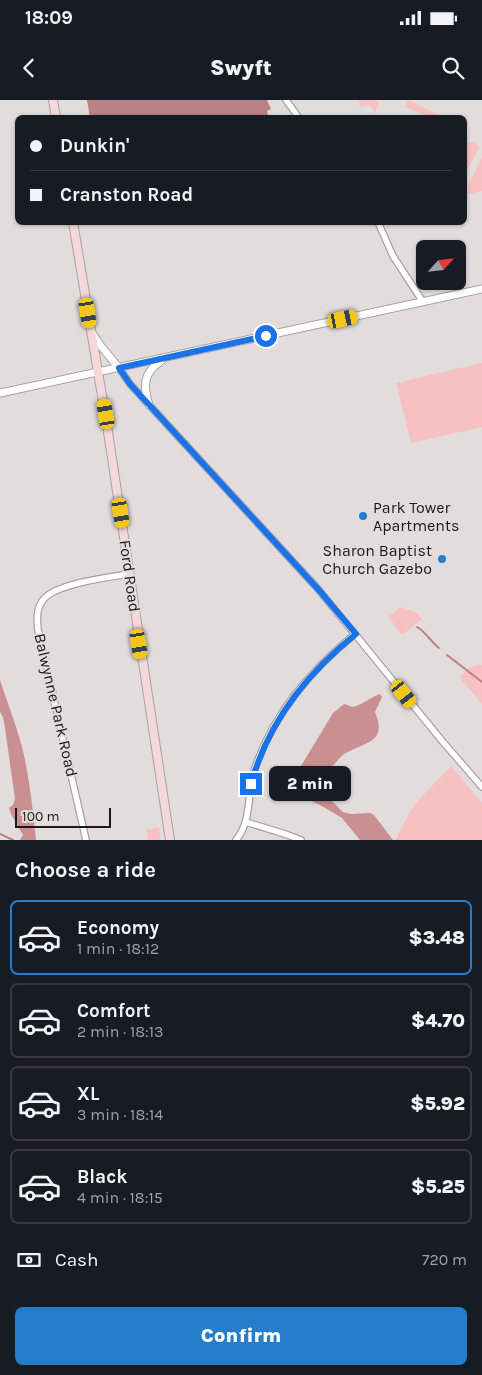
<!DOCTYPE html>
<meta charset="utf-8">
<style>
:root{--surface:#171b24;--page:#20242c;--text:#f1f3f6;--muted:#9ea1a6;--line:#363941;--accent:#257ecb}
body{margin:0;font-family:Karla,sans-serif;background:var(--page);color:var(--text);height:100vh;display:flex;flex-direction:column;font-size:19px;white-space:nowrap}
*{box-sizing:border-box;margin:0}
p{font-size:16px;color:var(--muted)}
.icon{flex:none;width:28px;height:28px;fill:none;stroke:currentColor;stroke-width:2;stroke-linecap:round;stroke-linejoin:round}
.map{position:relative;height:740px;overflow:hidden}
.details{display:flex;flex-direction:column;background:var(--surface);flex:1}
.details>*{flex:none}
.hud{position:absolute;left:15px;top:15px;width:452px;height:110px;border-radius:8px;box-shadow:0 1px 4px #0004;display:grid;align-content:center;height:110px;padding:0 15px;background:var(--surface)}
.needle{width:32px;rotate:63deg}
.controls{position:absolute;left:416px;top:140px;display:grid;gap:10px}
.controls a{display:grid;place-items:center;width:50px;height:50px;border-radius:8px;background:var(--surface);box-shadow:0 1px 4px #0004;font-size:25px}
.scale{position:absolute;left:15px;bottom:12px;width:96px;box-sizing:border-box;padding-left:5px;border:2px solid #1b1919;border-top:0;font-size:14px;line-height:18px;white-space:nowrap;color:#1b1919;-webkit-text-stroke:4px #e2dcdc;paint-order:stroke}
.end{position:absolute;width:22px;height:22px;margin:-11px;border:6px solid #1a73e8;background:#fff;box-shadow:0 0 0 2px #fff}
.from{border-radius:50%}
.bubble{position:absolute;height:35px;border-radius:8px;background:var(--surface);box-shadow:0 1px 4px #0004;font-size:16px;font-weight:800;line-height:35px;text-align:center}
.car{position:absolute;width:15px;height:30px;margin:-15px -8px;border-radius:6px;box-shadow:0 0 4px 1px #0007;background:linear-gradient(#f5c518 24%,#345 0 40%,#f5c518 0 76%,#345 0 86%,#f5c518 0)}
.hud b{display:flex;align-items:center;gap:18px;height:48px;font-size:19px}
.hud b+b{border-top:1px solid var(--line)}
.hud i{width:12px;height:12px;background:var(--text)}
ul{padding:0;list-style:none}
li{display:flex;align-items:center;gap:15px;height:75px;margin:0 10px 8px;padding:0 5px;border:2px solid var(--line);border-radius:8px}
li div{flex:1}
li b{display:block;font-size:19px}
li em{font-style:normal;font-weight:800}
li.active{border-color:var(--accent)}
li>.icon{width:45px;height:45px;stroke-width:1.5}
h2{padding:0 15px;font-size:22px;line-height:60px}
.pay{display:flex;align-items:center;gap:12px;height:55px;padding:0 15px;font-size:19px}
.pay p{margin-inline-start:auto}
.button{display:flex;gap:10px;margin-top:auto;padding:10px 15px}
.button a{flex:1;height:58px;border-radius:8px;background:var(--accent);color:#fff;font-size:20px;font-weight:800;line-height:58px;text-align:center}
.status{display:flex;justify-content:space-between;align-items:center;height:35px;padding:0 25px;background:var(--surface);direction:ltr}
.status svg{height:14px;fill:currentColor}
header{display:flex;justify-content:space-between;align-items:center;height:65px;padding:0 15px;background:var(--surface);font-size:22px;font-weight:800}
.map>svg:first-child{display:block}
.green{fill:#f7c0c1}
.forest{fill:#c98f91}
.water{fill:#ba8284}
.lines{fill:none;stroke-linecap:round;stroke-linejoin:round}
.stream{stroke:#ba8284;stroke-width:2}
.minor-casing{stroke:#a8a2a2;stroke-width:8}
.tertiary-casing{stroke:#a8a2a2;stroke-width:9}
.secondary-casing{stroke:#a8a2a2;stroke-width:10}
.minor{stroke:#fff;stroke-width:5.5}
.tertiary{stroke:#fff;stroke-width:7}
.secondary{stroke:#f5d9da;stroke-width:8}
.route{stroke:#1a73e8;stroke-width:6}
.poi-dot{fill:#257ecb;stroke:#e2dcdc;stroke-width:2}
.labels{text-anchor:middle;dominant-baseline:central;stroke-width:4;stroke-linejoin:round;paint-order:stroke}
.poi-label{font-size:16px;fill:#1b1919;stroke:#e2dcdc;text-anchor:start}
.street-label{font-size:16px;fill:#1b1919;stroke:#e2dcdc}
</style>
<div class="status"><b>18:09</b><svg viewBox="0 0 49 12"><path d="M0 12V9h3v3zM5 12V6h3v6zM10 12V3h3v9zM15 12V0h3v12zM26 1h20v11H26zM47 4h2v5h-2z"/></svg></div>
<header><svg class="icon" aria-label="back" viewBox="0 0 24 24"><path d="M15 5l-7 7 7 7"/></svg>Swyft<svg class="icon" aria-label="search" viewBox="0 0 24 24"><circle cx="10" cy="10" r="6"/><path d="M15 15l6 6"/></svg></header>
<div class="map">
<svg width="482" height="740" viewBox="0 0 482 740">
<rect width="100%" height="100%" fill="#e2dcdc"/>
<!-- green -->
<g class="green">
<path d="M 359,0 L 376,0 L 379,4 L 375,13 L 370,5 L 360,7 Z"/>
<path d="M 408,0 L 443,17 L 429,17 L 405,7 Z"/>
<path d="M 465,42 L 474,43 L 479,47 L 468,69 L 465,68 Z"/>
<path d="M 482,57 L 482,91 L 468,94 L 466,107 L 469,82 L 473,76 Z"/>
<path d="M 482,263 L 482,327 L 411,343 L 396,283 Z"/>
<path d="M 401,507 L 417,513 L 422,519 L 402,535 L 388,517 Z"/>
<path d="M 480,564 L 482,565 L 482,604 L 460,578 C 464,570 472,567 480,564 Z"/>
<path d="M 451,666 L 482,703 L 482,740 L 395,740 L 414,705 Z"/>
<path d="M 159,728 L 160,740 L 148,740 L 147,729 Z"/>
</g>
<!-- forest -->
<g class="forest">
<path d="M 0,580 C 8,605 18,629 24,655 C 30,683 33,711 36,740 L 20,740 L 23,735 L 11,714 L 9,708 L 13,705 L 15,699 L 5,628 L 3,617 L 0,612 Z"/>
<path d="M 380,594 L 382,597 L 375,612 C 389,644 362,642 343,655 C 339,658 336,663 332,666 C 326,672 318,675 312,680 L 315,688 L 331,700 L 343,712 L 351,714 L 370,713 L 374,715 L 393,740 L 360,740 L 342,718 L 320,705 L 296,694 L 295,690 L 295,683 L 298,671 L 333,613 L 344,604 C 346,604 351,607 352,607 C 359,607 372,596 380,594 Z"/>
</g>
<!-- water -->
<path class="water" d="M 87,0 L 267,0 L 271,9 L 267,11 L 269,18 L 90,18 Z"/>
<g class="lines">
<!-- stream -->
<g class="stream">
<path d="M 417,527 C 426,532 431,542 439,548"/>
<path d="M 447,555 L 482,582"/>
<path d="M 0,734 L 13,740"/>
</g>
<defs>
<g id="minor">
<path d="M 286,0 L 299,18"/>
<path d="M 378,122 L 393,156 L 423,202"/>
<path d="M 119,268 L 130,284 L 318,489 L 443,642 L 482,687"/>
<path d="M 246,722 L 288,735 L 301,740"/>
<path d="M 86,740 L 38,530 C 37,519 36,509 43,500 C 54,484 109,477 129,474"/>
<path d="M 236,740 C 252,721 247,694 254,671 C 273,614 310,571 355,534"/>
</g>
<g id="tertiary">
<path d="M 92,233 L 100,245 L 119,268"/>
<path d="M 0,293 L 482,189"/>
<path d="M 149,305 C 143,286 143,273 161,261"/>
</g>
<g id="secondary">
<path d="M 53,0 L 56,18"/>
<path d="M 73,122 L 108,332 L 170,740"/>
</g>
</defs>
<!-- minor casing -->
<use href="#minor" class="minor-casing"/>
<!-- tertiary casing -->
<use href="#tertiary" class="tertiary-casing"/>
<!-- secondary casing -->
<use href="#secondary" class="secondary-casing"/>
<!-- minor -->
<use href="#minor" class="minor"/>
<!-- tertiary -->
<use href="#tertiary" class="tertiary"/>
<!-- secondary -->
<use href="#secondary" class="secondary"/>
</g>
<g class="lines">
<!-- route -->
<path class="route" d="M 251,684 C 268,622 306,574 356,534 L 318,489 L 130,284 L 119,268 L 266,236"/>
</g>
<!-- markers -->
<g class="poi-dot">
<circle cx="363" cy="416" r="5"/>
<circle cx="442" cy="459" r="5"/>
</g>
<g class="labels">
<!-- poi labels -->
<g class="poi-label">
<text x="373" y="407">Park Tower<tspan x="373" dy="18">Apartments</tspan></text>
<text x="432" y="450" text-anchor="end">Sharon Baptist<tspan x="432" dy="18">Church Gazebo</tspan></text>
</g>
<!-- street labels -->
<g class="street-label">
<text transform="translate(130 476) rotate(82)">Ford Road</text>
<text transform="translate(56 605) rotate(77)">Balwynne Park Road</text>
</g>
</g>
</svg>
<div class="controls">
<a><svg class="needle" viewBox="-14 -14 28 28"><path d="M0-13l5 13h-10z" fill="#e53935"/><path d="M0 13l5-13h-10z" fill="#9ea1a6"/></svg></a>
</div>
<div class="scale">100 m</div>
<i class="end from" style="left:266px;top:236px"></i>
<i class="end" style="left:251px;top:684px"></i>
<div class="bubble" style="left:269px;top:666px;width:82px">2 min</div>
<i class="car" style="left:88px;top:213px;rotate:171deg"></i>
<i class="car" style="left:343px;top:219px;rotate:78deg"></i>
<i class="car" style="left:106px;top:314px;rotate:351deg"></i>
<i class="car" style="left:121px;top:413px;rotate:171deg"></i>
<i class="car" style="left:139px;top:544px;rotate:171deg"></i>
<i class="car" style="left:404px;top:594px;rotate:141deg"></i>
<div class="hud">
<b><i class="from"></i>Dunkin'</b>
<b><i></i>Cranston Road</b>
</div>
</div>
<section class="details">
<h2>Choose a ride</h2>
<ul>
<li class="active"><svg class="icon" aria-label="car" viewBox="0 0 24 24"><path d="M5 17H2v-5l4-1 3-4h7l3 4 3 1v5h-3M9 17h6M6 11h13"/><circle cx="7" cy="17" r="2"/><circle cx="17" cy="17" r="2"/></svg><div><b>Economy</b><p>1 min · 18:12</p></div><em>$3.48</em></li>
<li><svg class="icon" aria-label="car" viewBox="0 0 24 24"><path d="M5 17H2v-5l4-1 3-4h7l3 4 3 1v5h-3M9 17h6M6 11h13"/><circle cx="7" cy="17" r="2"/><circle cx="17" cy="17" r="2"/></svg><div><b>Comfort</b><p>2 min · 18:13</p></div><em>$4.70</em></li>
<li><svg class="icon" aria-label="car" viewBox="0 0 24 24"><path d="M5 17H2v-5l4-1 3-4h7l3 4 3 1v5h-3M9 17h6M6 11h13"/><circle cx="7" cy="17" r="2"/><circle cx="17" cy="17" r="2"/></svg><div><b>XL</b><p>3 min · 18:14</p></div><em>$5.92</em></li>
<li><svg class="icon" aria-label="car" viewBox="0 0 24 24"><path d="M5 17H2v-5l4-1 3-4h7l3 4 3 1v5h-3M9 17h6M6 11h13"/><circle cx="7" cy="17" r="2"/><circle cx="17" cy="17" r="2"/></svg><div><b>Black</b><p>4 min · 18:15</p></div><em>$5.25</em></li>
</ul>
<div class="pay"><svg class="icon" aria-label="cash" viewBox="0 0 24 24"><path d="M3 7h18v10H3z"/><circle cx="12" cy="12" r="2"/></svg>Cash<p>720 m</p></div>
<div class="button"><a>Confirm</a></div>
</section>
